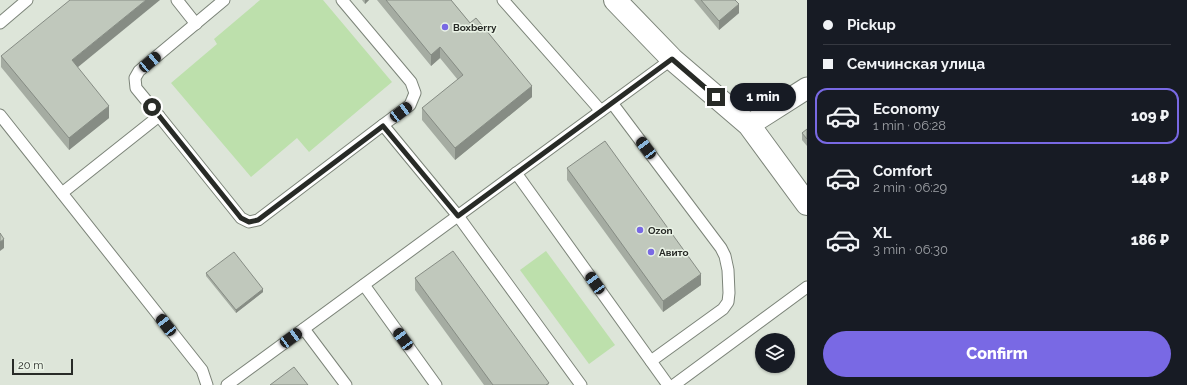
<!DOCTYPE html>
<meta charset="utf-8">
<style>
:root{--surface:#171b24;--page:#20242c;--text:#f1f3f6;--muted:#9ea1a6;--line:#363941;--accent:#7969e4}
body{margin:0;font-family:Raleway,sans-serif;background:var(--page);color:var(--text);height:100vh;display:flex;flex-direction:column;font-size:15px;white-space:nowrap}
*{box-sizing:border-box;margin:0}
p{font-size:13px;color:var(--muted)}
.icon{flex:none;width:22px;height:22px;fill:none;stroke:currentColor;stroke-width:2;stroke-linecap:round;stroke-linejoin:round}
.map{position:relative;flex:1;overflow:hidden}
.drawer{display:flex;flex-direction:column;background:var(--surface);width:380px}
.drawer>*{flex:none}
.guide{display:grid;align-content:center;height:88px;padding:0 16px;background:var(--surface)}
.controls{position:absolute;left:755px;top:333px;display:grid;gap:8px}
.controls a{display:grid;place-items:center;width:40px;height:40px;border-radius:50%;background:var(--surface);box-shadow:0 1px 3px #0004;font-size:20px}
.scale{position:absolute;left:12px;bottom:10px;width:61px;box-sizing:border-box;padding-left:4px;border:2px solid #282b27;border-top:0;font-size:11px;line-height:14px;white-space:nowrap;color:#282b27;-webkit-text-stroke:3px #eaf3e6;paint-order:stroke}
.end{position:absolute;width:18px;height:18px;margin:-9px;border:5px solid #282b27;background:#fff;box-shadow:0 0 0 2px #fff}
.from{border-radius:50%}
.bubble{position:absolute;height:28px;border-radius:14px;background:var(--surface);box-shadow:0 1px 3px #0004;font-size:13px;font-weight:800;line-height:28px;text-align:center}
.car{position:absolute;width:12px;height:24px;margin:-12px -6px;border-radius:5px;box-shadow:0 0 3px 1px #0007;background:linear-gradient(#222 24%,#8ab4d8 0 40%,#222 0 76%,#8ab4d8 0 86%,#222 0)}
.guide b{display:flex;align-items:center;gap:14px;height:38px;font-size:15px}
.guide b+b{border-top:1px solid var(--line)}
.guide i{width:10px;height:10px;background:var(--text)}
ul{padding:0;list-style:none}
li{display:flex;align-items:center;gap:12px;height:56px;margin:0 8px 6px;padding:0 8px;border:2px solid transparent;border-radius:12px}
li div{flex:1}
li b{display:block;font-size:15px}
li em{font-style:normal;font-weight:800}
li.current{border-color:var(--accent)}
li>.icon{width:36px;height:36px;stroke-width:1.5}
.primary-button{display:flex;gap:8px;margin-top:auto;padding:8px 16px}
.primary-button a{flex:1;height:46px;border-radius:24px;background:var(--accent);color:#fff;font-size:16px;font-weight:800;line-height:46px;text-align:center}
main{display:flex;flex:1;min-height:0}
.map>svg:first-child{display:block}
.green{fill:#bde0ac}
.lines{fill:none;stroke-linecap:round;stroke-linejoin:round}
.lane-casing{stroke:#7c8479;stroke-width:13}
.street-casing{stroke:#7c8479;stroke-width:23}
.secondary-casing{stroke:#7c8479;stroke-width:24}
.lane{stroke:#fff;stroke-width:11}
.street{stroke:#fff;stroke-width:21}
.secondary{stroke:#fff;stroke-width:22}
.wall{fill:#a5aca2}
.shaded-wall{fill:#868c84}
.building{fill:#c0c8bc;stroke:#868c84}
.route{stroke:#282b27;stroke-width:5}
.poi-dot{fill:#7969e4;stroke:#eaf3e6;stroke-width:1.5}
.labels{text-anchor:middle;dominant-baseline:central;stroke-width:3;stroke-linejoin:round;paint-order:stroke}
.poi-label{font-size:10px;font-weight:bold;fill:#282b27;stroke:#eaf3e6;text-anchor:start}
</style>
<main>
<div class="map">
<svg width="807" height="385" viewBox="0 0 807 385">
<rect width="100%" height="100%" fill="#dde5d9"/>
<!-- green -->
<g class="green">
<path d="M 260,0 L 323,0 L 392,82 L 309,152 L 297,138 L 251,177 L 171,83 L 217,44 L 214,39 Z"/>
<path d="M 546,251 L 615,345 L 589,364 L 520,270 Z"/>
</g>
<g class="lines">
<defs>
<g id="lane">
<path d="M 177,0 L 196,24"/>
<path d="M 342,0 L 411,82 L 415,93 L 410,105 L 383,125"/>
<path d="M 503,0 L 601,111"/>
<path d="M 0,23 L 27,0"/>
<path d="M 612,103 L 721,248 L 725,256 L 728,270 L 729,293 L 728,302 L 723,309 L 651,361"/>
<path d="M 0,115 L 202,370 L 207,385"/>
<path d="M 159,116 L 241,218 L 249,222 L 258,220 L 383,125 L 458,216 L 581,385"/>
<path d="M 516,173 L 668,385"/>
<path d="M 62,193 L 159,116 L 136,88 L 135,78 L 139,71 L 224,0"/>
<path d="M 364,285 L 436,385"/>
<path d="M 304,329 L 346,385"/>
<path d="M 227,385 L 672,59"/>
<path d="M 674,385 L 807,287"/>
</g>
<path id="street" d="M 749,125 L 807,88"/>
<path id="secondary" d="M 615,0 L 672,59 L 749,125 L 807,204"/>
</defs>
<!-- lane casing -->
<use href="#lane" class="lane-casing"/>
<!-- street casing -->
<use href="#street" class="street-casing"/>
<!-- secondary casing -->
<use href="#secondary" class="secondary-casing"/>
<!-- lane -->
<use href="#lane" class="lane"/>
<!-- street -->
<use href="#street" class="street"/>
<!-- secondary -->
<use href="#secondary" class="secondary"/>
</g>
<!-- wall -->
<g class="wall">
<path d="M 362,0 L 369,0 L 365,4 Z"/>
<path d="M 377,0 L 451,0 L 532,97 L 455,160 L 422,120 L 422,108 L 458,80 L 440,58 L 431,66 Z"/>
<path d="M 694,0 L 735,0 L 739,13 L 719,30 Z"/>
<path d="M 1,56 L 77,67 L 109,118 L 69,150 L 1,67 Z"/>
<path d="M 807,129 L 807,146 L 802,140 L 802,133 Z"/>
<path d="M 567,168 L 701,285 L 663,312 L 567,180 Z"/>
<path d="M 206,273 L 263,292 L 236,313 L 206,276 Z"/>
<path d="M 415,278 L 549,385 L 484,385 L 415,290 Z"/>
</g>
<!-- shaded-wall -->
<g class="shaded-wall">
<path d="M 146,0 L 160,0 L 72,72 L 72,60 Z"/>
<path d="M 365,0 L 369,0 L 365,4 Z"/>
<path d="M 739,4 L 739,13 L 719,30 L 719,21 Z"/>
<path d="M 440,47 L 440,58 L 431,66 L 431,55 Z"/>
<path d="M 532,86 L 532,97 L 455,160 L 455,148 Z"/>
<path d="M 109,106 L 109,118 L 69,150 L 69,138 Z"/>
<path d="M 4,239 L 4,248 L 0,251 L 0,242 Z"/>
<path d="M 701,274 L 701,285 L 663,312 L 663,301 Z"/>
<path d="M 263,289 L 263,292 L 236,313 L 236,310 Z"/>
</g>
<!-- building -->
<g class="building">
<path d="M 70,0 L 146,0 L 72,60 L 109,106 L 69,138 L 1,56 Z"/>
<path d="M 386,0 L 451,0 L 470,23 L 476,18 L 532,86 L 455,148 L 422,108 L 463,75 L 440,47 L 431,55 Z"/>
<path d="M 701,0 L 735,0 L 739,4 L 719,21 Z"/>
<path d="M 807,129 L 807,139 L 802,133 Z"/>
<path d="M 605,141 L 701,274 L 663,301 L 567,168 Z"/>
<path d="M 0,233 L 4,239 L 0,242 Z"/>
<path d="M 453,251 L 549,383 L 546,385 L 493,385 L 415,278 Z"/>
<path d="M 234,252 L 263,289 L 236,310 L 206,273 Z"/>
<path d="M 294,367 L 308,385 L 270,385 Z"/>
</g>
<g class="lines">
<!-- route -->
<path class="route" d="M 152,107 L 241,218 L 249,222 L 258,220 L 383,126 L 458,216 L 672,59 L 716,97"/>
</g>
<!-- markers -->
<g class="poi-dot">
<circle cx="445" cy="27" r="4"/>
<circle cx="640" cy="230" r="4"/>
<circle cx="651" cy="252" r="4"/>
</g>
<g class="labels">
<!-- poi labels -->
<g class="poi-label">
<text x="453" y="27">Boxberry</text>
<text x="648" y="230">Ozon</text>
<text x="659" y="252">Авито</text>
</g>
</g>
</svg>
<div class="controls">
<a><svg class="icon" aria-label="layers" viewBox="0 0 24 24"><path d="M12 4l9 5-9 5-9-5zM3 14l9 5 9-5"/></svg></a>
</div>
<div class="scale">20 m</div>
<i class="end from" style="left:152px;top:107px"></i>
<i class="end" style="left:716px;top:97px"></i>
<div class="bubble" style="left:730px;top:83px;width:66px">1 min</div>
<i class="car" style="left:150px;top:62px;rotate:50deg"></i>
<i class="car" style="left:401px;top:112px;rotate:53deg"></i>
<i class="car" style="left:646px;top:148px;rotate:323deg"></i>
<i class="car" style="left:595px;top:283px;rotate:325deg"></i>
<i class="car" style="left:166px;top:325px;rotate:322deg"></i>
<i class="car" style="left:291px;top:338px;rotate:54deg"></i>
<i class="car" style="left:403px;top:339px;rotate:324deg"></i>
</div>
<section class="drawer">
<div class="guide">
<b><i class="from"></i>Pickup</b>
<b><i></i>Семчинская улица</b>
</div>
<ul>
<li class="current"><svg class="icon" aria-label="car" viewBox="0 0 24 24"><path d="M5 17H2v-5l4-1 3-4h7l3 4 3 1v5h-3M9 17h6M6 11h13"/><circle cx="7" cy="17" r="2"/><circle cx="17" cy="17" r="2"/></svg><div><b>Economy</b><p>1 min · 06:28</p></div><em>109 ₽</em></li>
<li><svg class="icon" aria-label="car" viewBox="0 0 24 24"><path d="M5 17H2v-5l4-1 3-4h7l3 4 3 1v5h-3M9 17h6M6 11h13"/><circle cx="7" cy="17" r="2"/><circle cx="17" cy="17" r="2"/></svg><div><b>Comfort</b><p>2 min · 06:29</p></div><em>148 ₽</em></li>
<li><svg class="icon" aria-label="car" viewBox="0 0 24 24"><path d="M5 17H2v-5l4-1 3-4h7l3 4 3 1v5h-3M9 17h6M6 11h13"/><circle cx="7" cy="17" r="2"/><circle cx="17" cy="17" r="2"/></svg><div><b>XL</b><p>3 min · 06:30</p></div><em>186 ₽</em></li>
</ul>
<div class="primary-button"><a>Confirm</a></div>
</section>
</main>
